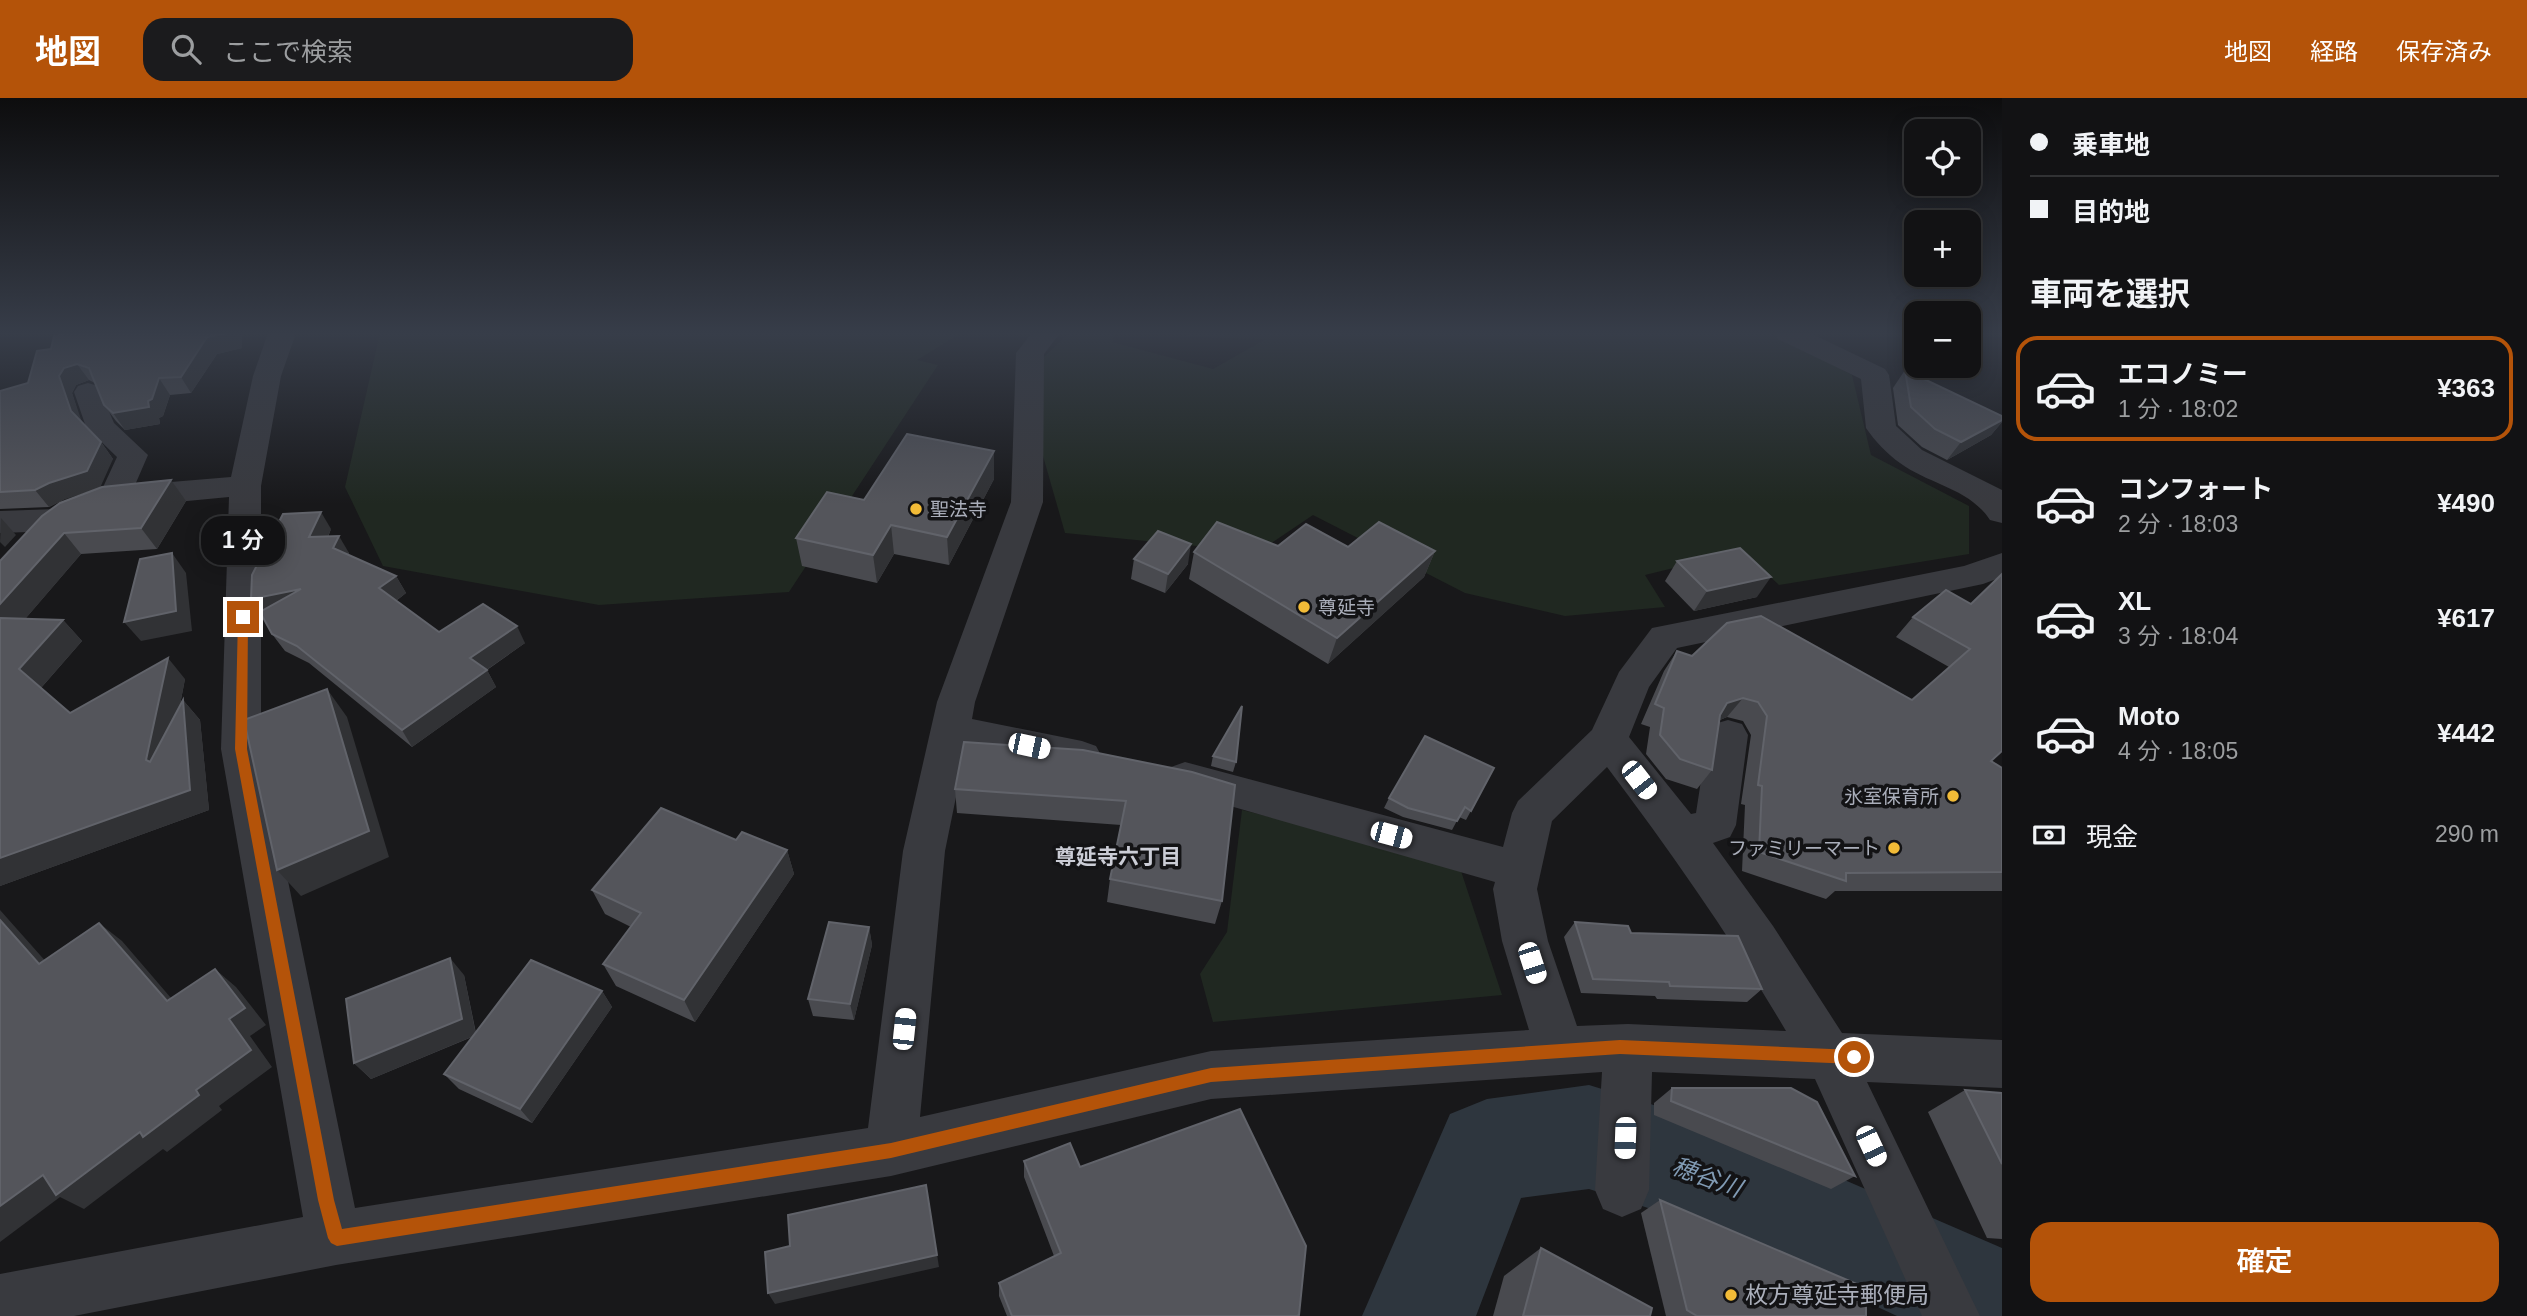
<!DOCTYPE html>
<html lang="ja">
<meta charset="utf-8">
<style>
:root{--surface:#121214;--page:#1b1b1d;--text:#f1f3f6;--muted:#9c9ea0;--line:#313234;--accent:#b45309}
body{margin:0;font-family:Helvetica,"Noto Sans JP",sans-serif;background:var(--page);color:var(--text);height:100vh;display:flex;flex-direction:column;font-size:26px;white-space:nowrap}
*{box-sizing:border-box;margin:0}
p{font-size:23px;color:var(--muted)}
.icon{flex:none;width:38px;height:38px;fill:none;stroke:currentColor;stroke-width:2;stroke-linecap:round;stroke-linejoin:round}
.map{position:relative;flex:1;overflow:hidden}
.sheet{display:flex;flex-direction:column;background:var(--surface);width:525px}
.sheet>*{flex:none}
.banner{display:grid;align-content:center;height:154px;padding:0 28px;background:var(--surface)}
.controls{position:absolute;left:1904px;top:21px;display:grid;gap:14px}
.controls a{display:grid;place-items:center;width:77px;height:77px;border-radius:14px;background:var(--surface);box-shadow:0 4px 18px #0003,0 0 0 2px var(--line);font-size:35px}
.end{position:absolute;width:32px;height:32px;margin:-16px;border:9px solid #b45309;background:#fff;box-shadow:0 0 0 4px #fff}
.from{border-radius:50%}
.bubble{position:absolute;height:49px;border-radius:21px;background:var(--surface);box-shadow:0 4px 18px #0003,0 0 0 2px var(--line);font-size:23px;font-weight:600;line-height:49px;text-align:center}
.car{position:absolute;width:21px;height:42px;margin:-21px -10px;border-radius:9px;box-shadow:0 0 5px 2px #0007;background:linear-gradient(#fff 24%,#345 0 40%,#fff 0 76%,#345 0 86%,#fff 0)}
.banner b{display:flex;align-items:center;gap:24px;height:66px;font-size:26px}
.banner b+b{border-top:2px solid var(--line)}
.banner i{width:18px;height:18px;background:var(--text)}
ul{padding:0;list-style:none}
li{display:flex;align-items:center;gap:21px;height:105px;margin:0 14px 10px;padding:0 14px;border:4px solid transparent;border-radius:21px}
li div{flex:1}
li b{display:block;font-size:26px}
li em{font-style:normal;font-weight:600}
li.current{border-color:var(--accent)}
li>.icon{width:63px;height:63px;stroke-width:1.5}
h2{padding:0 28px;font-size:32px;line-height:84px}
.pay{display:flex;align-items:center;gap:18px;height:77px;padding:0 28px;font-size:26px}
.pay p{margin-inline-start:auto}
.action{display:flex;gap:14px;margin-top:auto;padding:14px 28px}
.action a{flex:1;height:80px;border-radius:21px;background:var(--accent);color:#fff;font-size:28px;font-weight:600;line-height:80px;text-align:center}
header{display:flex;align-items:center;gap:42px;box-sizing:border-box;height:98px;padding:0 35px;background:var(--accent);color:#fff}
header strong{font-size:33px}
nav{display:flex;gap:38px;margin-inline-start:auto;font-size:24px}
.search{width:490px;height:63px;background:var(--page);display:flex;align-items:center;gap:18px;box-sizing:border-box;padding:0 24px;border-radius:21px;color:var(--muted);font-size:26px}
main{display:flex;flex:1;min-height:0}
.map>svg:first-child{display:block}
.green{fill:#202821}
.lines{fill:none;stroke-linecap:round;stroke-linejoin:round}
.river{fill:#2e363e;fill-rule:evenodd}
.minor{fill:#393a3f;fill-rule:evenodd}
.wall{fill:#494a4f}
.shaded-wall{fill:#313235}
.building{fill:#54555b;stroke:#61636a;stroke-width:2}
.route{fill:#b45309}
.poi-dot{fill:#f2bb37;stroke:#131315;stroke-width:2.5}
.labels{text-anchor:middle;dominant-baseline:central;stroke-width:7;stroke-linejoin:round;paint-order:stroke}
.poi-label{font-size:19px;fill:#aaaeba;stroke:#131315;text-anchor:start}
.neighbourhood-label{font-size:21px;font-weight:bold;fill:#cbcdd6;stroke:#131315}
.near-poi-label{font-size:23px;fill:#aaaeba;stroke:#131315;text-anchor:start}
.near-water-label{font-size:24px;font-style:italic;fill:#819bb4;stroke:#131315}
</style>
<header>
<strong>地図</strong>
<div class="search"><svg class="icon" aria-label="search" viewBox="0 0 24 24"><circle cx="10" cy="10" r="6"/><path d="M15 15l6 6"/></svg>ここで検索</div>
<nav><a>地図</a><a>経路</a><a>保存済み</a></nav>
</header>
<main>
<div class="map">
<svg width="2002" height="1218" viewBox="0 0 2002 1218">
<rect width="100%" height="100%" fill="#18181a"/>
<!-- green -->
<g class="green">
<path d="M 380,235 L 961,235 L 917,262 L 938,267 L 789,494 L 599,507 L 383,468 L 345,389 Z"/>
<path d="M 1069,235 L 1116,235 L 1112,244 L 1213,271 L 1266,241 L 1187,239 L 1187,235 L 1775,235 L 1852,277 L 1871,357 L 1969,408 L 1969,456 L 1779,487 L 1743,453 L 1645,477 L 1665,509 L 1565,518 L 1465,495 L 1313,417 L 1258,454 L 1065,435 L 1021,281 Z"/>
<path d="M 1242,712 L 1459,767 L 1502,897 L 1213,924 L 1200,876 L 1227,834 Z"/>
</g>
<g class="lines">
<!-- river -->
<path class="river" d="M 1589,987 L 1715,1026 L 2002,1150 L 2002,1218 L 1897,1218 L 1701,1127 L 1589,1091 L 1521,1100 L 1476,1218 L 1362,1218 L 1450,1016 L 1487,1001 Z"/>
<!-- minor -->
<g class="minor">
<path d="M 268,235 L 296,235 L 281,278 L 261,388 L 261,651 L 355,1110 L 868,1030 L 903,753 L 937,604 L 1011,404 L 1016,255 L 1032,235 L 1060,235 L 1044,256 L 1043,404 L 975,604 L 972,621 L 1082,643 L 1096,648 L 1102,659 L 1096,670 L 1082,675 L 966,650 L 945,753 L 920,1019 L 1211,953 L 1529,932 L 1502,843 L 1493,791 L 1495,784 L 1171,691 L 1165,680 L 1171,669 L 1185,664 L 1503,749 L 1512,715 L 1518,703 L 1592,632 L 1619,574 L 1652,530 L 1964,468 L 2002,455 L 2002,479 L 1983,486 L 1677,550 L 1649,589 L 1629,639 L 1691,716 L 1696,715 L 1708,637 L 1714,626 L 1728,622 L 1742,626 L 1748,637 L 1736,727 L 1730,739 L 1713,745 L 1773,828 L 1842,935 L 2002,942 L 2002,990 L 1867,984 L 1980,1218 L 1922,1218 L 1815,981 L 1652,974 L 1649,1092 L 1641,1111 L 1622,1119 L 1603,1111 L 1595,1092 L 1602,974 L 1211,1001 L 891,1078 L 336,1167 L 74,1218 L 0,1218 L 0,1176 L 303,1119 L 221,651 L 229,399 L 114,410 L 103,407 L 98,400 L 117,359 L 86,329 L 74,294 L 78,288 L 88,285 L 98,288 L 114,325 L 148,357 L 135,387 L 231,379 L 253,278 ZM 1607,669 C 1671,754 1732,841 1786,933 L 1628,926 L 1577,928 L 1548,843 L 1537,791 L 1552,723 Z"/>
<path d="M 1775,235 L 1810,235 L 1885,271 L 1889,277 L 1896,328 L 1922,352 L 2002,392 L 2002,425 L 1990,422 C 1969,390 1930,387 1900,365 C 1888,357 1874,342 1866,330 L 1861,281 L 1778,241 Z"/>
<path d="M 56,411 L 68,415 L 72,422 L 68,429 L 56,433 L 0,435 L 0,413 Z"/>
</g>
</g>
<!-- wall -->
<g class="wall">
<path d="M 242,250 L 217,256 L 191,295 L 170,297 L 163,318 L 159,320 L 160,326 L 125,332 L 116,323 L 104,307 L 95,285 L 89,282 L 76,287 L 72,295 L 81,324 L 101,344 L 113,361 L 63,402 L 49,409 L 0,411 L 0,293 L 28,285 L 37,253 Z"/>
<path d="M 1905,272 L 2002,318 L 2002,324 L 1991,337 L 1947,362 L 1922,349 L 1898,327 L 1893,290 Z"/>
<path d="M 994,353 L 994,381 L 949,467 L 894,456 L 877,485 L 802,468 L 796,440 L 864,402 Z"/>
<path d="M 186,403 L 157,451 L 81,456 L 25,521 L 63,522 L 82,543 L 41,590 L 70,615 L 185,581 L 180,607 L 183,602 L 200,622 L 209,712 L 0,788 L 0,463 L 42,418 Z"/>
<path d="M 331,431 L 328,439 L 349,455 L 348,457 L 396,478 L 406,495 L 396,503 L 439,534 L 525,545 L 487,572 L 496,589 L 412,649 L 309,565 L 285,553 L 272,536 L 260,514 Z"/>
<path d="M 1278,448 L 1348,449 L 1435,453 L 1424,479 L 1328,566 L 1189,481 L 1194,454 Z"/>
<path d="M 1134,461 L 1188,466 L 1165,495 L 1131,481 Z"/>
<path d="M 1677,463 L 1757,499 L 1694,513 L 1665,483 Z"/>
<path d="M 1971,506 L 1991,663 L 2002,670 L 2002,793 L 1835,793 L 1826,801 L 1742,773 L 1745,707 L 1741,706 L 1751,637 L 1743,623 L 1727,619 L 1720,622 L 1712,672 L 1697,691 L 1666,681 L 1646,656 L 1650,629 L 1641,626 L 1664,573 L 1677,553 L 1692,558 L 1912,602 L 1949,569 L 1896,539 L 1913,519 Z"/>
<path d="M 1213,658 L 1236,664 L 1233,674 L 1211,668 Z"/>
<path d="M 1494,670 L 1466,722 L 1459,719 L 1452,732 L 1403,719 L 1384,710 L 1389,700 Z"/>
<path d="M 1235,687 L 1222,803 L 1215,826 L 1107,804 L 1110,781 L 1121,727 L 957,715 L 955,691 Z"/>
<path d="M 736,742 L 787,752 L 794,776 L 695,924 L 616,888 L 603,866 L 631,829 L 605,816 L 592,792 Z"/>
<path d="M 1575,824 L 1631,835 L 1762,891 L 1747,904 L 1657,901 L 1655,898 L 1581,895 L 1564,839 Z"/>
<path d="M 869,829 L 872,847 L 854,922 L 813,918 L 808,901 Z"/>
<path d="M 464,877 L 476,935 L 602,893 L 612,909 L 532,1025 L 459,991 L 444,976 L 472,939 L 371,981 L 354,965 Z"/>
<path d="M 1672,990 L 1855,1078 L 1831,1091 L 1654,1017 L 1654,1005 Z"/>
<path d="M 1965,992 L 2002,995 L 2002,1141 L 1987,1140 L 1928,1014 Z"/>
<path d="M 1024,1063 L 1080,1069 L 1298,1218 L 1007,1218 L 999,1198 L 999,1185 L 1054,1158 L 1024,1079 Z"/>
<path d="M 1660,1102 L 1866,1218 L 1666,1218 L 1641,1115 Z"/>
<path d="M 1541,1150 L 1650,1218 L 1493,1218 L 1504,1178 Z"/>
</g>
<!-- shaded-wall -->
<g class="shaded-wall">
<path d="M 227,235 L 242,235 L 242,250 L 217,256 L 191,295 L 181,279 L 207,239 Z"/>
<path d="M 77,266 L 89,282 L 76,287 L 72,295 L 84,330 L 71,313 L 59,278 L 64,270 Z"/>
<path d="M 159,280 L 170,297 L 163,318 L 159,320 L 160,326 L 125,332 L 113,315 L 148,303 Z"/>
<path d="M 2002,322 L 2002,324 L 1991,337 L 1947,362 L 1961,344 Z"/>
<path d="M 101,344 L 113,361 L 100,390 L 63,402 L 49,409 L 35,392 Z"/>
<path d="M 994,353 L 994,381 L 949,467 L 947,439 Z"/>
<path d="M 171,382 L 186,403 L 157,451 L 141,430 Z"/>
<path d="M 321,414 L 331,431 L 320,457 L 309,439 Z"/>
<path d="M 1,420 L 16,437 L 5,449 L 0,444 Z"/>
<path d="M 891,427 L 894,456 L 877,485 L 873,457 Z"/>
<path d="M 64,435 L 81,456 L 8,541 L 0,532 L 0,506 Z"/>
<path d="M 339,438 L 349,455 L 343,467 L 333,450 Z"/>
<path d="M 1191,446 L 1188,466 L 1165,495 L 1168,476 Z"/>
<path d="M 1435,453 L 1424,479 L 1328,566 L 1337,540 Z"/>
<path d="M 172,455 L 186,475 L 192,533 L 141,543 L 124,524 Z"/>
<path d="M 396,478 L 406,495 L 389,508 L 379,490 Z"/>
<path d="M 1771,479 L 1757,499 L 1694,513 L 1707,493 Z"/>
<path d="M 301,491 L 264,518 L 251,501 Z"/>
<path d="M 63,522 L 82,543 L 40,591 L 19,571 Z"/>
<path d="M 517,528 L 525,545 L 479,577 L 470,560 Z"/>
<path d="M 168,560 L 185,581 L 165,683 L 146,662 Z"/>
<path d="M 487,572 L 496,589 L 412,649 L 402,632 Z"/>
<path d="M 327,591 L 347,619 L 389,759 L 301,798 L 277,772 Z"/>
<path d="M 1743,600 L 1727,619 L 1712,625 L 1727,605 Z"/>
<path d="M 183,602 L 200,622 L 209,712 L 0,788 L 0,760 L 190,692 Z"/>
<path d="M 787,752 L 794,776 L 695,924 L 684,902 Z"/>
<path d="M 0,812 L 64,884 L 39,866 L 0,822 Z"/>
<path d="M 99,825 L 122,843 L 189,921 L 167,903 Z"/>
<path d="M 869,829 L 872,847 L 854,922 L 850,906 Z"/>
<path d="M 450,860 L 464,877 L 476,937 L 371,981 L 354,965 Z"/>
<path d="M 215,871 L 236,889 L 266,927 L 250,938 L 272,969 L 219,1008 L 222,1012 L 167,1054 L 163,1051 L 84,1111 L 60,1099 L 0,1144 L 0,1108 L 43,1077 L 196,992 L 229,921 Z"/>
<path d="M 602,893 L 612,909 L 532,1025 L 520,1011 Z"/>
<path d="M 926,1087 L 939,1169 L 775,1206 L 768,1195 Z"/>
</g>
<!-- building -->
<g class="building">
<path d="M 69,235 L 227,235 L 207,239 L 181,279 L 159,280 L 152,301 L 148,303 L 149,309 L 113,315 L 104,307 L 89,270 L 77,266 L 64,270 L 59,278 L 71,313 L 101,344 L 87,373 L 49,385 L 35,392 L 0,394 L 0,293 L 28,285 L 37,253 L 51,251 L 54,238 Z"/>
<path d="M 1905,272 L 2002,318 L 2002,322 L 1961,344 L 1935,331 L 1911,309 Z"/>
<path d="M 907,336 L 994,353 L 947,439 L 891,427 L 873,457 L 796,440 L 827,394 L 864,402 Z"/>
<path d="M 171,382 L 141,430 L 64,435 L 0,506 L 0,463 L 42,418 L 60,405 L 102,389 Z"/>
<path d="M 321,414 L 309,439 L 339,438 L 333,450 L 396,478 L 379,490 L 439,534 L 483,506 L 517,528 L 470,560 L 487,572 L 402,632 L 297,548 L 272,536 L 260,514 L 301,491 L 251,501 L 252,477 L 283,416 Z"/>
<path d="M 1217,424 L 1278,448 L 1306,426 L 1348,449 L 1379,424 L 1435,453 L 1337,540 L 1194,454 Z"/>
<path d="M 1158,433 L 1191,446 L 1168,476 L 1134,461 Z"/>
<path d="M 1740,450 L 1771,479 L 1707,493 L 1677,463 Z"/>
<path d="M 172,455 L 176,513 L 124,524 L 140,461 Z"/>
<path d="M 2002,476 L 2002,653 L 1991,663 L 2002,670 L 2002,774 L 1846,775 L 1846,783 L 1759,754 L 1762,688 L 1758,687 L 1767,618 L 1758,604 L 1743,600 L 1727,605 L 1720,617 L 1712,672 L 1680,661 L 1660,637 L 1664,610 L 1655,606 L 1677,553 L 1692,558 L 1727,525 L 1761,518 L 1912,602 L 1970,551 L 1913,519 L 1946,492 L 1971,506 Z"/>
<path d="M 0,520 L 63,522 L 19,571 L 70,615 L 168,560 L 146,662 L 150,664 L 183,602 L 190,692 L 0,760 Z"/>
<path d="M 327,591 L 369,733 L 277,772 L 244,622 Z"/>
<path d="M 1242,608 L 1236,664 L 1213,658 Z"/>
<path d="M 1425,638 L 1494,670 L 1471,713 L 1465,709 L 1457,723 L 1408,710 L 1389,700 Z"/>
<path d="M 964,644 L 1083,652 L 1192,674 L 1235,687 L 1222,803 L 1110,781 L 1126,703 L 955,691 Z"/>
<path d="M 661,710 L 736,742 L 742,734 L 787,752 L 684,902 L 603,866 L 641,815 L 592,792 Z"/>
<path d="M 0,822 L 39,866 L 99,825 L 167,903 L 215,871 L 245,910 L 229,921 L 251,952 L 196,992 L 199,997 L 143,1039 L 140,1034 L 56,1097 L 43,1077 L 0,1108 Z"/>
<path d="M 829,824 L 869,829 L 850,906 L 808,901 Z"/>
<path d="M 1575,824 L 1628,828 L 1631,835 L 1738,838 L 1762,891 L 1670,888 L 1669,884 L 1593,881 Z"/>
<path d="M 450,860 L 462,921 L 354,965 L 346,901 Z"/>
<path d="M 531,862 L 602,893 L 520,1011 L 444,976 Z"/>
<path d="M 1672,990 L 1791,990 L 1817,1004 L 1855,1078 L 1671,1003 Z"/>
<path d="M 1965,992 L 2002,995 L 2002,1066 Z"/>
<path d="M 1240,1011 L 1306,1148 L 1299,1217 L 1297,1218 L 1012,1218 L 999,1185 L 1061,1155 L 1024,1063 L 1070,1045 L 1080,1069 Z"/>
<path d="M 926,1087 L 937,1157 L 768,1195 L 765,1154 L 790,1148 L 788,1117 Z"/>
<path d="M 1660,1102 L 1866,1190 L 1866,1218 L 1697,1218 L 1687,1212 Z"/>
<path d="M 1541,1150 L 1652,1210 L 1650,1218 L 1523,1218 Z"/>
</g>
<!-- sky -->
<linearGradient id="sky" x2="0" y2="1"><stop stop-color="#0d0d0e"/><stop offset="0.58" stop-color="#373d49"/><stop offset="1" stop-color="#373d49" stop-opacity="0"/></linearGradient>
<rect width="2002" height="406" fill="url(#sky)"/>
<!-- route -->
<path class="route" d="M 243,516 L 248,519 L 247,651 L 334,1102 L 342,1131 L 891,1045 L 1211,970 L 1620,942 L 1854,952 L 1861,959 L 1854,966 L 1620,956 L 1211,984 L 891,1060 L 337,1148 L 331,1145 L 328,1140 L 318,1102 L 235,651 L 238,519 Z"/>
<!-- markers -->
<g class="poi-dot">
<circle cx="916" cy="411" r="7"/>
<circle cx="1304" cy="509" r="7"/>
<circle cx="1953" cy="698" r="7"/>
<circle cx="1894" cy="750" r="7"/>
<circle cx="1731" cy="1197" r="7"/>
</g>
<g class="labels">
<!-- poi labels -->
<g class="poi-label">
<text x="930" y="411">聖法寺</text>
<text x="1318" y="509">尊延寺</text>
<text x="1939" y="698" text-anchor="end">氷室保育所</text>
<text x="1880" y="750" text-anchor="end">ファミリーマート</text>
</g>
<!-- neighbourhood labels -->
<g class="neighbourhood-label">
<text x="1118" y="758">尊延寺六丁目</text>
</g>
<!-- near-poi labels -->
<g class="near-poi-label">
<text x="1745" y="1197">枚方尊延寺郵便局</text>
</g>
<!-- near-water labels -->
<g class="near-water-label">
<text transform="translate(1707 1079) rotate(20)">穂谷川</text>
</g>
</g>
</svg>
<div class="controls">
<a><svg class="icon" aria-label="locate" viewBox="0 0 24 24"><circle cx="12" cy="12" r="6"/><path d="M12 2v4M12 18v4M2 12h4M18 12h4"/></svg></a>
<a>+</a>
<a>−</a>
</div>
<i class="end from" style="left:1854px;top:959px"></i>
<i class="end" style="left:243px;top:519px"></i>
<div class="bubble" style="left:201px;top:418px;width:84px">1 分</div>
<i class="car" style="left:1029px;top:648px;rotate:102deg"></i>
<i class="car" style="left:1639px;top:682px;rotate:142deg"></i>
<i class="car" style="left:1391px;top:737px;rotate:105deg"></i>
<i class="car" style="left:1532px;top:865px;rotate:162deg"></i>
<i class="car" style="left:904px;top:931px;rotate:6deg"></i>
<i class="car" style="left:1625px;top:1040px;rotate:182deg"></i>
<i class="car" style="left:1871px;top:1048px;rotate:155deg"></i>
</div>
<section class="sheet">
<div class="banner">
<b><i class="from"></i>乗車地</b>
<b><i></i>目的地</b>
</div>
<h2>車両を選択</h2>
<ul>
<li class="current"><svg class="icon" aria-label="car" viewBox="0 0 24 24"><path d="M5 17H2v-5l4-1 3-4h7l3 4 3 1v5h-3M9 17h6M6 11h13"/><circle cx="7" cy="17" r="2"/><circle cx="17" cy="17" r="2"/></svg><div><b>エコノミー</b><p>1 分 · 18:02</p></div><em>¥363</em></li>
<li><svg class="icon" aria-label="car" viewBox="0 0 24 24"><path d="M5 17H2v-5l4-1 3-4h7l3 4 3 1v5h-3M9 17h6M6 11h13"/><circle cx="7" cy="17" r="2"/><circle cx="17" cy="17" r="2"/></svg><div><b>コンフォート</b><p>2 分 · 18:03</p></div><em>¥490</em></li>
<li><svg class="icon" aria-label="car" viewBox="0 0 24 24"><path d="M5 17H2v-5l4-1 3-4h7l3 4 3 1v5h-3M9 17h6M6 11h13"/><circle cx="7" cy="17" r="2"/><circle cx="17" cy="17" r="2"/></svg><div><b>XL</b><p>3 分 · 18:04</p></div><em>¥617</em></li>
<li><svg class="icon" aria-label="car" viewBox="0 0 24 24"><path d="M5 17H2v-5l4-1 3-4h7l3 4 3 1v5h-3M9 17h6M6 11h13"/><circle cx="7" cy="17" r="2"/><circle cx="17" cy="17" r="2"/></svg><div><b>Moto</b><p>4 分 · 18:05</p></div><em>¥442</em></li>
</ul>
<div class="pay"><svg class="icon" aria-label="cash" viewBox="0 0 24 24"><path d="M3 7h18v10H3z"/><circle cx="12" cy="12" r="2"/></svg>現金<p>290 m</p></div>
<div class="action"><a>確定</a></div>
</section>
</main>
